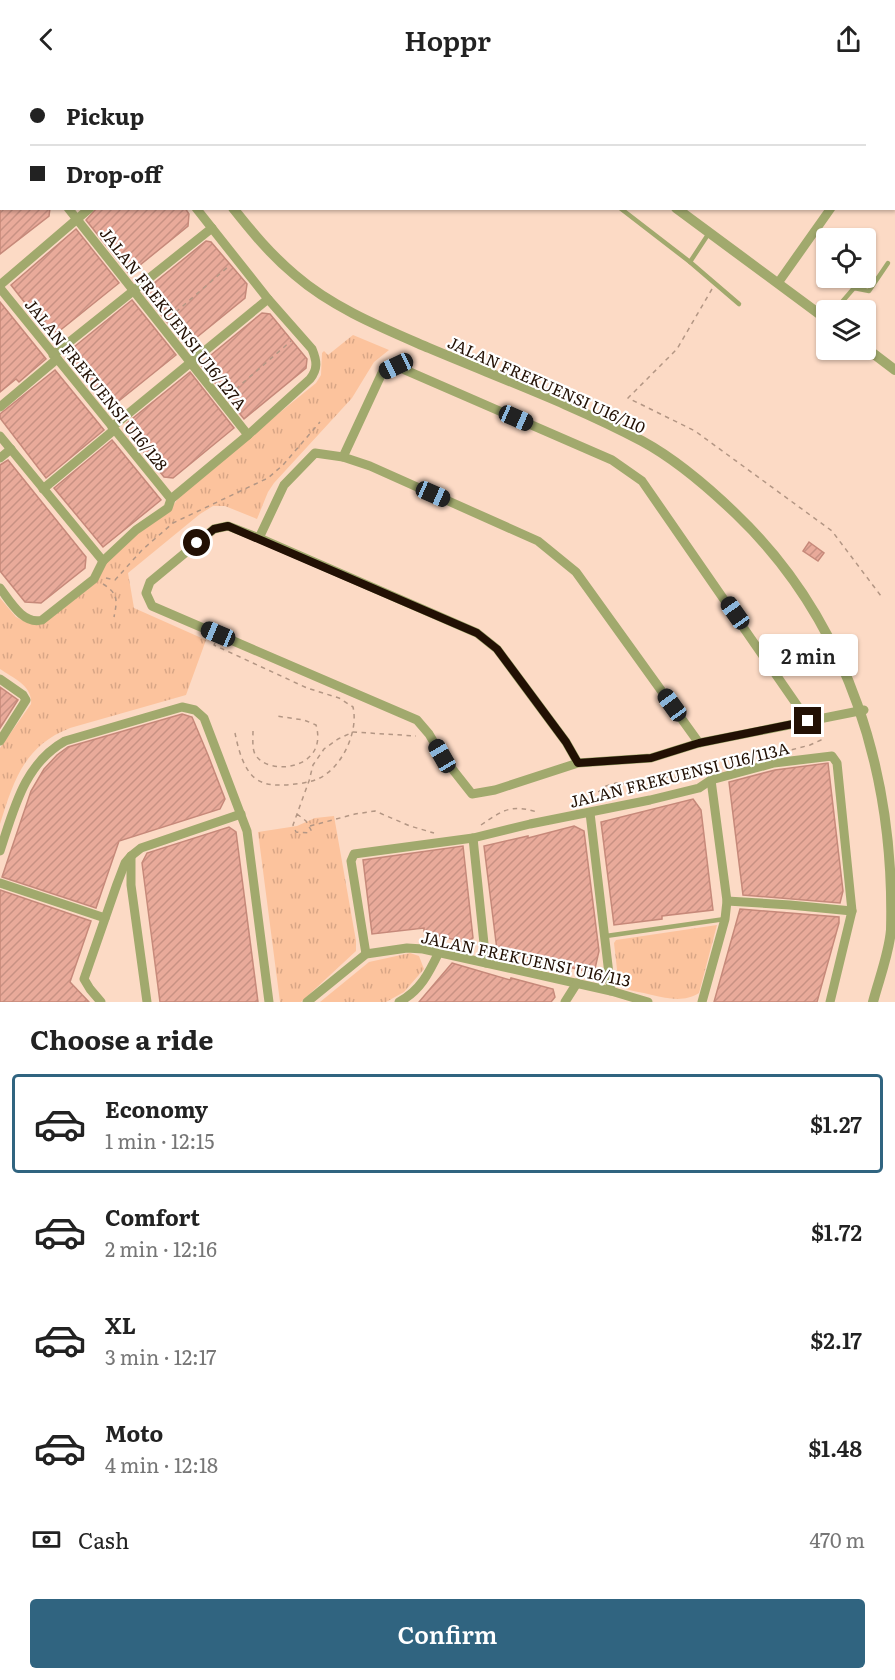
<!DOCTYPE html>
<meta charset="utf-8">
<style>
:root{--surface:#fff;--page:#f2f2f2;--text:#222;--muted:#767676;--line:#e0e0e0;--accent:#306480}
body{margin:0;font-family:Literata,serif;background:var(--page);color:var(--text);height:100vh;display:flex;flex-direction:column;font-size:22px;white-space:nowrap}
*{box-sizing:border-box;margin:0}
p{font-size:20px;color:var(--muted)}
.icon{flex:none;width:33px;height:33px;fill:none;stroke:currentColor;stroke-width:2;stroke-linecap:round;stroke-linejoin:round}
.map{position:relative;height:924px;overflow:hidden}
.drawer{display:flex;flex-direction:column;background:var(--surface);flex:1}
.drawer>*{flex:none}
.hud{position:absolute;left:0px;top:0px;width:896px;height:132px;box-shadow:0 2px 4px #0004;display:grid;align-content:center;height:132px;padding:0 30px;background:var(--surface)}
.buttons{position:absolute;left:816px;top:150px;display:grid;gap:12px}
.buttons a{display:grid;place-items:center;width:60px;height:60px;border-radius:6px;background:var(--surface);box-shadow:0 2px 4px #0004;font-size:30px}
.end{position:absolute;width:27px;height:27px;margin:-14px;border:8px solid #221004;background:#fff;box-shadow:0 0 0 3px #fff}
.from{border-radius:50%}
.bubble{position:absolute;height:42px;border-radius:6px;background:var(--surface);box-shadow:0 2px 4px #0004;font-size:20px;font-weight:600;line-height:42px;text-align:center}
.car{position:absolute;width:18px;height:36px;margin:-18px -9px;border-radius:8px;box-shadow:0 0 4px 2px #0007;background:linear-gradient(#222 24%,#8ab4d8 0 40%,#222 0 76%,#8ab4d8 0 86%,#222 0)}
.hud b{display:flex;align-items:center;gap:21px;height:57px;font-size:22px}
.hud b+b{border-top:2px solid var(--line)}
.hud i{width:15px;height:15px;background:var(--text)}
ul{padding:0;list-style:none}
li{display:flex;align-items:center;gap:18px;height:99px;margin:0 12px 9px;padding:0 18px;border:3px solid transparent;border-radius:6px}
li div{flex:1}
li b{display:block;font-size:22px}
li em{font-style:normal;font-weight:600}
li.active{border-color:var(--accent)}
li>.icon{width:54px;height:54px;stroke-width:1.5}
h2{padding:0 30px;font-size:27px;line-height:72px}
.pay{display:flex;align-items:center;gap:15px;height:66px;padding:0 30px;font-size:22px}
.pay p{margin-inline-start:auto}
.cta{display:flex;gap:12px;margin-top:auto;padding:12px 30px}
.cta a{flex:1;height:69px;border-radius:6px;background:var(--accent);color:#fff;font-size:24px;font-weight:600;line-height:69px;text-align:center}
header{display:flex;justify-content:space-between;align-items:center;height:78px;padding:0 30px;background:var(--surface);font-size:27px;font-weight:600}
.map>svg:first-child{display:block}
.park{fill:url(#park-tufts)}
.building{fill:url(#building-hatch);stroke:#c6897a;stroke-width:1.5}
.lines{fill:none;stroke-linecap:round;stroke-linejoin:round}
.path{stroke:#b39684;stroke-width:1.5;stroke-dasharray:4.5 4.5;stroke-linecap:butt}
.service{stroke:#a1a96d;stroke-width:4.5}
.minor{stroke:#a1a96d;stroke-width:9}
.tertiary{stroke:#a1a96d;stroke-width:10}
.route{stroke:#221004;stroke-width:8}
.labels{text-anchor:middle;dominant-baseline:central;stroke-width:4.5;stroke-linejoin:round;paint-order:stroke}
.street-label{font-size:16px;fill:#221004;stroke:#fff}
</style>
<header><svg class="icon" aria-label="back" viewBox="0 0 24 24"><path d="M15 5l-7 7 7 7"/></svg>Hoppr<svg class="icon" aria-label="share" viewBox="0 0 24 24"><path d="M12 15V3M7 8l5-5 5 5M5 13v7h14v-7"/></svg></header>
<div class="map">
<svg width="895" height="924" viewBox="0 0 895 924">
<defs>
<pattern id="park-tufts" width="24" height="20" patternUnits="userSpaceOnUse" patternTransform="scale(1.5)"><rect width="24" height="20" fill="#fcc39d"/><path d="M3 7l-1-3M5 7V3M7 7l1-3M15 17l-1-3M17 17v-4M19 17l1-3" fill="none" stroke="#d8a686"/></pattern>
<pattern id="building-hatch" width="6" height="6" patternUnits="userSpaceOnUse" patternTransform="scale(1.5)"><rect width="6" height="6" fill="#e9aa9a"/><path d="M-1 1l2-2M0 6l6-6M5 7l2-2" fill="none" stroke="#c89183"/></pattern>
</defs>
<rect width="100%" height="100%" fill="#fcdac5"/>
<!-- park -->
<g class="park">
<path d="M 353,257 L 389,272 L 374,284 L 352,320 L 274,405 L 268,414 L 257,441 L 225,428 L 213,428 L 200,436 L 128,495 L 134,530 L 206,562 L 186,617 L 70,650 C 24,668 14,702 0,746 L 0,670 L 31,626 C 33,608 13,600 0,591 L 0,520 L 16,539 L 26,544 L 52,539 L 93,507 L 98,498 L 102,482 L 140,449 L 175,425 L 182,414 L 316,305 L 321,297 L 322,275 L 324,273 L 328,277 Z"/>
<path d="M 334,738 L 356,863 L 356,873 L 301,924 L 280,924 L 258,754 L 297,748 L 315,740 Z"/>
<path d="M 717,847 L 699,915 C 685,924 669,921 652,917 C 641,914 630,913 619,909 L 614,865 L 616,862 Z"/>
<path d="M 410,875 L 419,878 L 424,891 L 404,914 L 386,924 L 320,924 L 369,884 Z"/>
</g>
<!-- building -->
<g class="building">
<path d="M 0,130 L 50,130 L 49,138 L 0,176 Z"/>
<path d="M 97,130 L 185,130 L 189,136 L 188,148 L 129,196 L 86,142 Z"/>
<path d="M 76,151 L 119,205 L 58,254 L 47,253 L 11,207 Z"/>
<path d="M 206,163 L 211,164 L 247,206 L 245,220 L 186,268 L 143,214 Z"/>
<path d="M 132,222 L 176,277 L 115,326 L 105,325 L 69,279 L 69,273 Z"/>
<path d="M 0,224 L 46,281 L 19,304 L 16,301 L 0,314 Z"/>
<path d="M 262,235 L 270,236 L 307,281 L 306,290 L 244,341 L 200,286 Z"/>
<path d="M 55,292 L 104,352 L 46,400 L 0,340 L 0,336 Z"/>
<path d="M 190,294 L 234,350 L 173,400 L 164,399 L 126,352 L 127,345 Z"/>
<path d="M 112,362 L 161,422 L 103,469 L 54,410 Z"/>
<path d="M 8,382 L 86,479 L 85,490 L 41,525 L 25,524 L 0,493 L 0,387 Z"/>
<path d="M 809,464 L 824,475 L 818,483 L 803,473 Z"/>
<path d="M 0,609 L 18,622 L 0,650 Z"/>
<path d="M 182,636 L 192,639 L 208,677 L 225,721 L 220,731 L 119,763 L 96,830 L 2,799 L 31,713 L 44,691 L 57,677 L 68,669 Z"/>
<path d="M 828,685 L 843,813 L 840,825 L 743,817 L 729,704 L 775,692 Z"/>
<path d="M 693,721 L 701,732 L 713,832 L 662,838 L 662,841 L 614,847 L 601,744 Z"/>
<path d="M 574,748 L 584,753 L 599,873 L 594,895 L 497,872 L 484,768 L 528,758 L 528,760 Z"/>
<path d="M 229,749 L 236,754 L 258,924 L 160,924 L 142,785 L 147,775 Z"/>
<path d="M 463,768 L 473,860 L 467,865 L 424,854 L 424,850 L 372,856 L 363,782 Z"/>
<path d="M 0,812 L 91,843 L 70,904 L 89,924 L 0,924 Z"/>
<path d="M 740,831 L 839,839 L 839,845 L 817,924 L 714,924 Z"/>
<path d="M 452,885 L 510,902 L 511,900 L 553,911 L 555,919 L 551,924 L 419,924 Z"/>
</g>
<g class="lines">
<!-- path -->
<g class="path">
<path d="M 712,211 L 677,271 L 628,320 L 695,353 L 832,453 L 881,518"/>
<path d="M 169,240 L 229,188"/>
<path d="M 229,317 L 291,263"/>
<path d="M 106,500 L 115,502 L 142,472 L 173,445 L 268,400 L 283,387 L 320,344"/>
<path d="M 103,506 C 119,516 117,523 114,539"/>
<path d="M 215,565 L 214,567 L 307,610 L 339,620 L 353,629 C 359,654 341,693 315,702 C 307,705 296,706 287,707 C 275,707 267,708 256,701 C 243,691 238,670 235,655"/>
<path d="M 253,653 C 253,659 252,671 255,676 C 267,699 329,692 316,647 L 304,642 L 276,638"/>
<path d="M 783,674 L 810,667 L 821,662 L 822,650"/>
<path d="M 723,689 L 737,682 L 752,680"/>
<path d="M 584,725 L 606,708 L 616,705 L 639,707 L 660,699 L 694,700"/>
<path d="M 297,736 L 306,743 L 311,752 L 309,755 L 296,754 L 293,747 L 309,703 L 313,687 L 324,671 L 338,661 L 353,654 L 416,658"/>
<path d="M 481,747 C 503,732 511,726 537,734"/>
<path d="M 310,748 L 355,736 L 375,733 L 410,748 L 434,755"/>
</g>
<!-- service -->
<g class="service">
<path d="M 397,0 L 398,2"/>
<path d="M 620,130 L 690,184 L 709,155"/>
<path d="M 690,184 L 739,226"/>
<path d="M 835,232 L 854,210 L 869,213 L 888,185"/>
<path d="M 606,858 L 725,841"/>
</g>
<!-- minor -->
<g class="minor">
<path d="M 89,0 L 91,2"/>
<path d="M 635,2 L 635,0"/>
<path d="M 0,49 L 2,50"/>
<path d="M 68,130 L 248,357"/>
<path d="M 778,205 L 831,130"/>
<path d="M 0,207 L 90,130"/>
<path d="M 0,210 L 171,421 L 168,430 L 136,452 L 103,483 L 94,501 L 42,542 C 23,547 10,523 0,510"/>
<path d="M 53,277 L 212,150"/>
<path d="M 0,329 L 57,281"/>
<path d="M 112,349 L 268,221"/>
<path d="M 0,358 L 103,483"/>
<path d="M 343,379 L 370,388 L 538,463 L 576,494 L 699,665"/>
<path d="M 0,380 L 11,371"/>
<path d="M 43,411 L 114,352"/>
<path d="M 171,421 L 248,357 L 310,301 C 318,291 317,283 312,271 L 268,221 L 196,130"/>
<path d="M 259,460 L 284,407 L 315,375 L 343,379 L 382,295 L 396,288 L 612,382 L 642,403 L 808,643"/>
<path d="M 0,601 L 23,617 L 26,622 L 0,663"/>
<path d="M 578,685 L 566,664 L 497,571 L 477,555 L 259,460 L 228,448 L 214,451 L 150,504 L 146,515 L 152,528 L 417,642 L 429,656 L 442,678 L 472,716 L 495,712 L 578,685 L 651,680 L 699,665 L 864,632"/>
<path d="M 590,735 L 611,913"/>
<path d="M 473,760 L 486,885"/>
<path d="M 0,773 C 14,731 24,686 65,663 L 182,629 L 195,632 L 204,640 L 247,753 L 269,924"/>
<path d="M 131,778 L 131,807 L 147,924"/>
<path d="M 0,805 L 105,840"/>
<path d="M 727,823 L 790,827 L 852,833"/>
<path d="M 366,876 L 351,783 L 354,776 L 473,760 L 530,746 L 650,722 L 699,710 L 711,702 L 774,685 L 832,678 L 837,685 L 852,833 L 830,924"/>
<path d="M 101,924 L 90,911 L 84,901 L 117,806 L 125,785 L 131,778 L 141,770 L 241,736"/>
<path d="M 307,924 L 366,876 L 407,870 L 423,871 L 611,913 L 648,924"/>
<path d="M 399,924 C 420,913 429,895 439,874"/>
<path d="M 565,924 L 577,905"/>
<path d="M 702,924 L 725,841 L 727,823 L 711,702"/>
</g>
<!-- tertiary -->
<g class="tertiary">
<path d="M 126,0 L 127,2"/>
<path d="M 500,0 L 502,2"/>
<path d="M 233,130 C 252,154 271,177 295,197 C 333,230 383,250 429,270 C 500,300 574,327 642,363 C 677,382 708,409 736,436 C 849,544 895,697 891,852 C 889,876 879,901 873,924"/>
<path d="M 676,130 L 826,241"/>
<path d="M 866,270 L 895,292"/>
</g>
</g>
<g class="lines">
<!-- route -->
<path class="route" d="M 197,465 L 214,451 L 228,448 L 477,555 L 497,571 L 566,664 L 578,685 L 651,680 L 699,665 L 808,643"/>
</g>
<g class="labels">
<!-- street labels -->
<g class="street-label">
<text transform="translate(174 240) rotate(52)">JALAN FREKUENSI U16/127A</text>
<text transform="translate(97 306) rotate(51)">JALAN FREKUENSI U16/128</text>
<text transform="translate(547 306) rotate(24)">JALAN FREKUENSI U16/110</text>
<text transform="translate(679 696) rotate(-14)">JALAN FREKUENSI U16/113A</text>
<text transform="translate(526 880) rotate(12)">JALAN FREKUENSI U16/113</text>
</g>
</g>
</svg>
<div class="buttons">
<a><svg class="icon" aria-label="locate" viewBox="0 0 24 24"><circle cx="12" cy="12" r="6"/><path d="M12 2v4M12 18v4M2 12h4M18 12h4"/></svg></a>
<a><svg class="icon" aria-label="layers" viewBox="0 0 24 24"><path d="M12 4l9 5-9 5-9-5zM3 14l9 5 9-5"/></svg></a>
</div>
<i class="end from" style="left:197px;top:465px"></i>
<i class="end" style="left:808px;top:643px"></i>
<div class="bubble" style="left:759px;top:556px;width:99px">2 min</div>
<i class="car" style="left:396px;top:288px;rotate:245deg"></i>
<i class="car" style="left:516px;top:340px;rotate:114deg"></i>
<i class="car" style="left:433px;top:416px;rotate:114deg"></i>
<i class="car" style="left:735px;top:535px;rotate:325deg"></i>
<i class="car" style="left:218px;top:556px;rotate:293deg"></i>
<i class="car" style="left:672px;top:627px;rotate:324deg"></i>
<i class="car" style="left:442px;top:678px;rotate:330deg"></i>
<div class="hud">
<b><i class="from"></i>Pickup</b>
<b><i></i>Drop-off</b>
</div>
</div>
<section class="drawer">
<h2>Choose a ride</h2>
<ul>
<li class="active"><svg class="icon" aria-label="car" viewBox="0 0 24 24"><path d="M5 17H2v-5l4-1 3-4h7l3 4 3 1v5h-3M9 17h6M6 11h13"/><circle cx="7" cy="17" r="2"/><circle cx="17" cy="17" r="2"/></svg><div><b>Economy</b><p>1 min · 12:15</p></div><em>$1.27</em></li>
<li><svg class="icon" aria-label="car" viewBox="0 0 24 24"><path d="M5 17H2v-5l4-1 3-4h7l3 4 3 1v5h-3M9 17h6M6 11h13"/><circle cx="7" cy="17" r="2"/><circle cx="17" cy="17" r="2"/></svg><div><b>Comfort</b><p>2 min · 12:16</p></div><em>$1.72</em></li>
<li><svg class="icon" aria-label="car" viewBox="0 0 24 24"><path d="M5 17H2v-5l4-1 3-4h7l3 4 3 1v5h-3M9 17h6M6 11h13"/><circle cx="7" cy="17" r="2"/><circle cx="17" cy="17" r="2"/></svg><div><b>XL</b><p>3 min · 12:17</p></div><em>$2.17</em></li>
<li><svg class="icon" aria-label="car" viewBox="0 0 24 24"><path d="M5 17H2v-5l4-1 3-4h7l3 4 3 1v5h-3M9 17h6M6 11h13"/><circle cx="7" cy="17" r="2"/><circle cx="17" cy="17" r="2"/></svg><div><b>Moto</b><p>4 min · 12:18</p></div><em>$1.48</em></li>
</ul>
<div class="pay"><svg class="icon" aria-label="cash" viewBox="0 0 24 24"><path d="M3 7h18v10H3z"/><circle cx="12" cy="12" r="2"/></svg>Cash<p>470 m</p></div>
<div class="cta"><a>Confirm</a></div>
</section>
